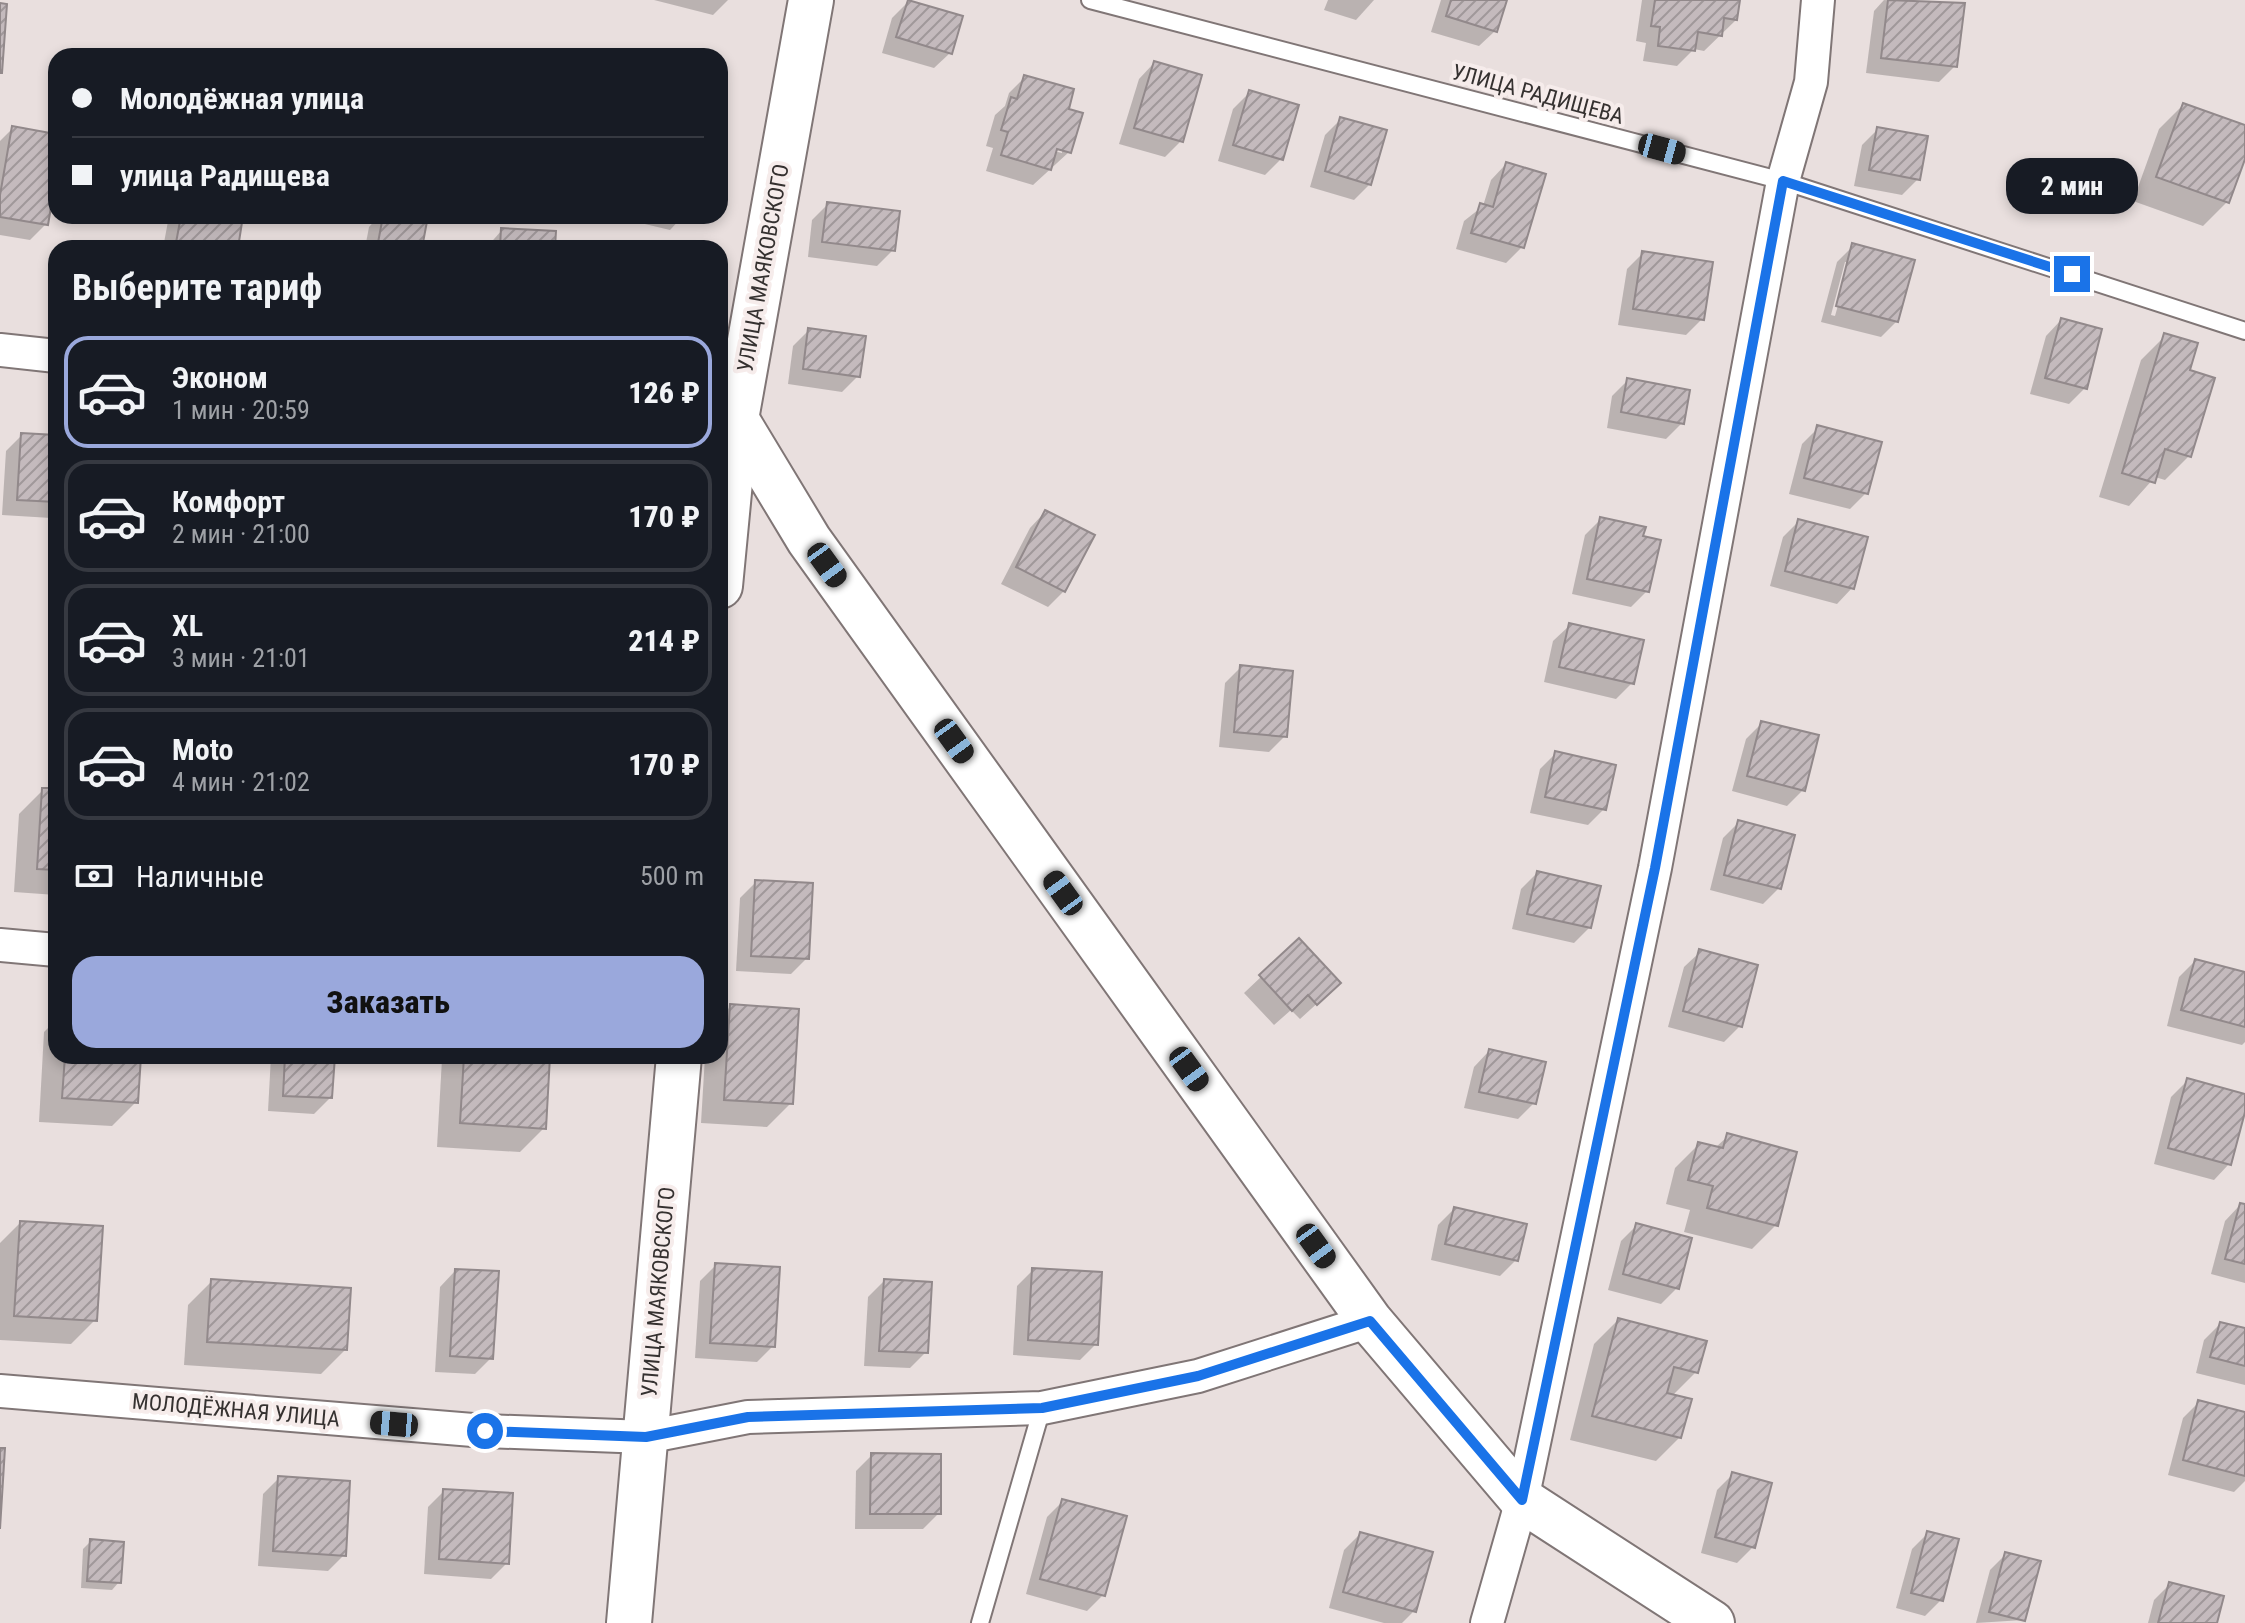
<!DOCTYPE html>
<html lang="ru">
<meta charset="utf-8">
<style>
:root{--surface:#171b24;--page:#20242c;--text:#f1f3f6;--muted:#9ea1a6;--line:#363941;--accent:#9aa8dc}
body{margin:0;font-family:"Roboto Condensed",sans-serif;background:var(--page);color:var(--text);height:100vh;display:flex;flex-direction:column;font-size:30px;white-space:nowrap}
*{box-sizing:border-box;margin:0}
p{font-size:26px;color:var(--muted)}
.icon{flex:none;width:44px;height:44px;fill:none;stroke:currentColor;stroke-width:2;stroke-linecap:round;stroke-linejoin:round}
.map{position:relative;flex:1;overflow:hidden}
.panel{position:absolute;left:48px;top:240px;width:680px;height:824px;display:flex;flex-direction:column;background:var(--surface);border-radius:24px;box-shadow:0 4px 12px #0003}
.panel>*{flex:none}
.banner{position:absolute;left:48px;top:48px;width:680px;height:176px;border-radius:24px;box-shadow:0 4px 12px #0003;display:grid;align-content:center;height:176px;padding:0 24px;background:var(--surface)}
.end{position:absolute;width:36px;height:36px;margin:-18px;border:10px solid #1a73e8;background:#fff;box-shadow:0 0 0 4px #fff}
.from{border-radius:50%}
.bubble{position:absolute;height:56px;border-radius:24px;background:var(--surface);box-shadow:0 4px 12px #0003;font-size:26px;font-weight:800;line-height:56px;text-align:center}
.car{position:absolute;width:24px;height:48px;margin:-24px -12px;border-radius:10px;box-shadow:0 0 6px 2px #0007;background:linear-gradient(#222 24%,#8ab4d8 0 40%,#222 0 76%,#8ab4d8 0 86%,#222 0)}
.banner b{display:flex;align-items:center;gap:28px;height:76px;font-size:30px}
.banner b+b{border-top:2px solid var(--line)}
.banner i{width:20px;height:20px;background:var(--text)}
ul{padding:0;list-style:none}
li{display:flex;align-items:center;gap:24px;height:112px;margin:0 16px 12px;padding:0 8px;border:4px solid var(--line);border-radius:24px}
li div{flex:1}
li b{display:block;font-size:30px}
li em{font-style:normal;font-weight:800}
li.current{border-color:var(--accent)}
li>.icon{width:72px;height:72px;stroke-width:1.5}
h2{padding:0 24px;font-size:36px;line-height:96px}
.pay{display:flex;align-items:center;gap:20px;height:88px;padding:0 24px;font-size:30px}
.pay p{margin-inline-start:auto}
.cta{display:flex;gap:16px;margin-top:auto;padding:16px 24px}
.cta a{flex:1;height:92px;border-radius:24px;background:var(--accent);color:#111;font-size:32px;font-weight:800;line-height:92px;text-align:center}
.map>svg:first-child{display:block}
.shadow{fill:#0003;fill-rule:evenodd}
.building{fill:url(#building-hatch);stroke:#92898b;stroke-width:2}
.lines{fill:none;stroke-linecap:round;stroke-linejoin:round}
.lane-casing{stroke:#807676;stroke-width:20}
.street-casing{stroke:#807676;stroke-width:36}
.secondary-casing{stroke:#807676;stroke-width:48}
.lane{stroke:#fff;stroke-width:16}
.street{stroke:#fff;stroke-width:32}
.secondary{stroke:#fff;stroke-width:44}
.route{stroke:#1a73e8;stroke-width:10}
.labels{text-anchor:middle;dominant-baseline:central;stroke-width:8;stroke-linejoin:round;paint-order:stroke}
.street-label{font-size:22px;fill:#353130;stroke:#f6eceb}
</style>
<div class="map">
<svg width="2245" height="1623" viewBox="0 0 2245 1623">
<defs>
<pattern id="building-hatch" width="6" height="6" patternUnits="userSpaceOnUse" patternTransform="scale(2)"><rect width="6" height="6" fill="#c4babd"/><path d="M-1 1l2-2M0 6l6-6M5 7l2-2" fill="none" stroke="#a0989a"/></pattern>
</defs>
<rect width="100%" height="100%" fill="#e9dfde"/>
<!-- shadow -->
<g class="shadow">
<path d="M 654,0 L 728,0 L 713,15 Z"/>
<path d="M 1328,0 L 1374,0 L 1356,20 L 1324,10 Z"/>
<path d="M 1441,0 L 1504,0 L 1495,31 L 1479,46 L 1431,32 Z"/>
<path d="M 1642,0 L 1738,0 L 1736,20 L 1704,51 L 1694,49 L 1677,66 L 1643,61 L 1646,43 L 1636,41 Z"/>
<path d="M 1884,0 L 1963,4 L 1955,66 L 1939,82 L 1866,73 L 1874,11 Z"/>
<path d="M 908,2 L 950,53 L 934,68 L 882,53 L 892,18 Z"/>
<path d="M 1154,63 L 1181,141 L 1165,157 L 1119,144 L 1139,79 Z"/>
<path d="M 1025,77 L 1066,110 L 1069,152 L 1033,185 L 986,171 L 993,148 L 986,146 L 995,115 L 1005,106 L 1009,93 ZM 1046,149 L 1062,149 L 1062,153 Z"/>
<path d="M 1249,93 L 1281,159 L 1265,175 L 1218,161 L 1233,109 Z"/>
<path d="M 2183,105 L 2245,128 L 2245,153 L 2227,202 L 2203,226 L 2133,201 L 2159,129 Z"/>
<path d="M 1341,119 L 1370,184 L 1354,200 L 1310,187 L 1325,135 Z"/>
<path d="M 13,128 L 56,136 L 56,165 L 46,224 L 30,240 L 0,235 L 0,141 Z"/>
<path d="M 1878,129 L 1918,179 L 1902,195 L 1854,186 L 1862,145 Z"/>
<path d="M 1506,164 L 1522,247 L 1506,263 L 1456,249 L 1464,221 L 1483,206 L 1491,180 Z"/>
<path d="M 828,204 L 893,250 L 877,266 L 808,257 L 812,220 Z"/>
<path d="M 169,216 L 241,216 L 236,248 L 163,248 Z"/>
<path d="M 379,216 L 416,216 L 420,248 L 365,248 L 369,227 Z"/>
<path d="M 629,216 L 683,216 L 670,230 L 628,220 Z"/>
<path d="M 502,230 L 553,248 L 486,248 Z"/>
<path d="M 1853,246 L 1897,321 L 1881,337 L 1821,322 L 1837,262 ZM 1845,262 L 1850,262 L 1835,316 L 1831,315 Z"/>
<path d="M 1643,253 L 1702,319 L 1686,335 L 1618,325 L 1627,269 Z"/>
<path d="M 2061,320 L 2085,388 L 2069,404 L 2030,394 L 2046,336 Z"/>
<path d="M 809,330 L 858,376 L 842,392 L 788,384 L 793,346 Z"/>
<path d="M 2165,336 L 2189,456 L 2165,480 L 2155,477 L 2129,506 L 2099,497 L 2141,360 Z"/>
<path d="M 1628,380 L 1682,423 L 1666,439 L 1607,428 L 1612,396 Z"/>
<path d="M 1818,428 L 1866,493 L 1850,509 L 1789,494 L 1802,444 Z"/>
<path d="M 22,435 L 56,437 L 56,513 L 51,518 L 2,515 L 6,451 Z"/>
<path d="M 1045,512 L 1064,591 L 1048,607 L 1001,584 L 1030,528 Z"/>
<path d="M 1601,519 L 1641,538 L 1647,591 L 1631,607 L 1572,594 L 1585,535 Z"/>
<path d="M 1799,521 L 1852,588 L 1837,604 L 1770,586 L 1783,537 Z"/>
<path d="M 1569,626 L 1632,683 L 1616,699 L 1544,682 L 1553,641 Z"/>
<path d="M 1241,667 L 1285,736 L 1269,752 L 1219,747 L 1225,683 Z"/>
<path d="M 1762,723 L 1803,790 L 1787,806 L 1732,791 L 1746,739 Z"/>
<path d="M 1556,753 L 1604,809 L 1588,825 L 1530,813 L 1540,769 Z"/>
<path d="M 43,790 L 56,790 L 56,895 L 14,892 L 19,814 Z"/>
<path d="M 1739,822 L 1779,888 L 1763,904 L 1710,890 L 1723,838 Z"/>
<path d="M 1537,873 L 1590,927 L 1574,943 L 1512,929 L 1521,889 Z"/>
<path d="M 756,882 L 807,958 L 791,974 L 736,971 L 740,898 Z"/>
<path d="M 1299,941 L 1322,999 L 1300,1019 L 1291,1010 L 1274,1025 L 1244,993 Z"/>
<path d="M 1700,952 L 1740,1026 L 1724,1042 L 1668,1027 L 1684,967 Z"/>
<path d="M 2195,961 L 2245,974 L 2245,1042 L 2242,1045 L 2167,1026 L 2179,977 Z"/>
<path d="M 730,1007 L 791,1103 L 767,1127 L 701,1123 L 705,1056 L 720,1056 L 720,1017 Z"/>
<path d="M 56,1020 L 56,1056 L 139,1056 L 136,1102 L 112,1126 L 39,1122 L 44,1032 Z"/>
<path d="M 1489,1051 L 1534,1103 L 1518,1119 L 1464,1108 L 1474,1067 Z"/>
<path d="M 271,1056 L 333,1056 L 330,1098 L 314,1114 L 268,1111 Z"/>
<path d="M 446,1056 L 548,1056 L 544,1128 L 520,1152 L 437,1147 L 442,1059 Z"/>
<path d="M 2187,1081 L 2245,1096 L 2229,1164 L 2214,1180 L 2154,1164 L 2171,1097 Z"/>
<path d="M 1728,1136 L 1776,1225 L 1752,1249 L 1684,1232 L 1690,1210 L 1666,1204 L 1675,1168 L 1699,1144 L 1715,1148 Z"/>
<path d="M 2240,1205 L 2245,1206 L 2245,1283 L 2211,1274 L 2225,1221 Z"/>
<path d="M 1454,1209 L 1516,1260 L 1500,1276 L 1431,1260 L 1438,1225 Z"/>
<path d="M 20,1223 L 95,1320 L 71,1344 L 0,1340 L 0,1243 Z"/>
<path d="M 1637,1225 L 1677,1288 L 1661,1304 L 1608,1290 L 1621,1241 Z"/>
<path d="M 716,1265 L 773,1346 L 757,1362 L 695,1358 L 700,1281 Z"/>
<path d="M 1033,1270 L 1096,1344 L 1080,1360 L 1013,1355 L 1017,1286 Z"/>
<path d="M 455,1271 L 491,1358 L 475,1374 L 435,1372 L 440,1287 Z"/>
<path d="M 212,1281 L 345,1350 L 321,1374 L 184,1365 L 188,1305 Z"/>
<path d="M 884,1281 L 926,1352 L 910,1368 L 864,1366 L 868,1297 Z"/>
<path d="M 1618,1320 L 1696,1372 L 1672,1396 L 1680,1437 L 1656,1461 L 1570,1440 L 1594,1344 Z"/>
<path d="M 2220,1324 L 2245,1330 L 2245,1385 L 2196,1373 L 2204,1340 Z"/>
<path d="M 2199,1402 L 2245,1414 L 2245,1481 L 2234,1492 L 2168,1475 L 2183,1418 Z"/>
<path d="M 872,1455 L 939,1513 L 923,1529 L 855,1529 L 856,1471 Z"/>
<path d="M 1733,1474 L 1753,1547 L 1737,1563 L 1701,1553 L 1717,1490 Z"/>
<path d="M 279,1478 L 344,1555 L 328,1571 L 258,1566 L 263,1494 Z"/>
<path d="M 444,1491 L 507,1563 L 491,1579 L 424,1574 L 428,1507 Z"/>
<path d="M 1063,1501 L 1103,1595 L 1087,1611 L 1026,1594 L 1047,1517 Z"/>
<path d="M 1928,1533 L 1941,1600 L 1925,1616 L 1896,1608 L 1912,1549 Z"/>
<path d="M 1360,1534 L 1414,1611 L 1402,1623 L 1384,1623 L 1329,1608 L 1344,1550 Z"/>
<path d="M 91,1541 L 119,1582 L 112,1590 L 81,1588 L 83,1549 Z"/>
<path d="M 2006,1554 L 2023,1620 L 1976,1623 L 1990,1570 Z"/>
<path d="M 2170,1584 L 2215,1623 L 2148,1623 L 2154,1600 Z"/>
</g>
<!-- building -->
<g class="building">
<path d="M 908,0 L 963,16 L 952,54 L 896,37 Z"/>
<path d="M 1451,0 L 1507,0 L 1497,32 L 1446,16 Z"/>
<path d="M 1655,0 L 1740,0 L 1737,20 L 1724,18 L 1722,36 L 1698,32 L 1695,51 L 1658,46 L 1660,27 L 1651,26 Z"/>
<path d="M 1888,0 L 1965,3 L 1957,67 L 1881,58 Z"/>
<path d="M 0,3 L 7,4 L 2,73 L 0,73 Z"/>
<path d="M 1154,61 L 1202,75 L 1183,142 L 1134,128 Z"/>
<path d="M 1024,75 L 1074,89 L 1069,109 L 1083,113 L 1071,153 L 1057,149 L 1051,170 L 1001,155 L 1008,132 L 1001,130 L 1011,97 L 1017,99 Z"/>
<path d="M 1249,90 L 1299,105 L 1283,160 L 1233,145 Z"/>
<path d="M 2183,103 L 2245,125 L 2245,159 L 2229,203 L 2156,177 Z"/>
<path d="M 1340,117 L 1387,130 L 1371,185 L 1325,171 Z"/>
<path d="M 12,126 L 56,134 L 56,177 L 48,225 L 0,217 L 0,195 Z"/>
<path d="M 1877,127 L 1928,136 L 1920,180 L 1869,170 Z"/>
<path d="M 1506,162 L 1546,174 L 1524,248 L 1471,233 L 1480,203 L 1493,207 Z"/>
<path d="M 827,202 L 900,211 L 895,251 L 822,242 Z"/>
<path d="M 181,216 L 243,216 L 238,248 L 175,248 Z"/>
<path d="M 383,216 L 428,216 L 422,248 L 377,248 Z"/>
<path d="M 501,228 L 556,231 L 555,248 L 500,248 Z"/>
<path d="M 1852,243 L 1915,260 L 1898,322 L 1836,306 Z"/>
<path d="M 1642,251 L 1713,262 L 1704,320 L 1633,309 Z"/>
<path d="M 2061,318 L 2102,329 L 2087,389 L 2045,378 Z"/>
<path d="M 808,328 L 866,336 L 860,377 L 803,369 Z"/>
<path d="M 2164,333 L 2198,343 L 2190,370 L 2215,378 L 2191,457 L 2165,449 L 2155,483 L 2122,473 Z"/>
<path d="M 1627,378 L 1690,390 L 1684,424 L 1621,412 Z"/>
<path d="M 1817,425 L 1882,442 L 1868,494 L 1804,478 Z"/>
<path d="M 21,433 L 56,435 L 56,502 L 17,500 Z"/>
<path d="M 1045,510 L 1095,535 L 1065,592 L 1016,567 Z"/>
<path d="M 1600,517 L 1646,527 L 1643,536 L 1661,540 L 1649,592 L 1587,579 Z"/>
<path d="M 1798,519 L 1868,537 L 1854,589 L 1785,571 Z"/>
<path d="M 1569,623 L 1644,640 L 1634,684 L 1559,667 Z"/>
<path d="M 1240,665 L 1293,671 L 1287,737 L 1234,732 Z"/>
<path d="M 1761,721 L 1819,735 L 1805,791 L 1747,776 Z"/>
<path d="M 1555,751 L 1616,765 L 1606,810 L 1545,797 Z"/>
<path d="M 42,788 L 56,788 L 56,870 L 37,869 Z"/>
<path d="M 1738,820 L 1795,835 L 1781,889 L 1724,875 Z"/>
<path d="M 1537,871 L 1601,886 L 1591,928 L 1527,914 Z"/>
<path d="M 755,880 L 813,883 L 809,959 L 751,956 Z"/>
<path d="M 1299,938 L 1341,983 L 1317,1005 L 1308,995 L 1292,1011 L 1259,975 Z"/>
<path d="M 1699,949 L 1758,965 L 1742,1027 L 1683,1011 Z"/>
<path d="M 2195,959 L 2245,972 L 2245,1027 L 2181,1010 Z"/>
<path d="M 730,1004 L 799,1009 L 793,1104 L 724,1100 Z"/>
<path d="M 1489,1049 L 1546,1062 L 1536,1104 L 1479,1092 Z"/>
<path d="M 65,1056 L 141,1056 L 138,1103 L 62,1098 Z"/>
<path d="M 285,1056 L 335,1056 L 332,1098 L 283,1096 Z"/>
<path d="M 464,1056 L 550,1056 L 546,1129 L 460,1123 Z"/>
<path d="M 2187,1078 L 2245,1094 L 2245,1112 L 2231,1165 L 2168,1148 Z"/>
<path d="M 1727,1133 L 1797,1152 L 1778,1226 L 1707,1208 L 1713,1186 L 1688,1180 L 1698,1142 L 1723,1148 Z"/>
<path d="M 2240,1203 L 2245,1204 L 2245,1264 L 2225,1259 Z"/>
<path d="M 1454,1207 L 1527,1224 L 1518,1261 L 1445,1244 Z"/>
<path d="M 20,1221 L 103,1226 L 97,1321 L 14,1316 Z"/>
<path d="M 1636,1223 L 1692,1238 L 1679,1289 L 1623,1274 Z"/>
<path d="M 715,1263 L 780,1267 L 775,1347 L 710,1343 Z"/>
<path d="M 1032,1268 L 1102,1272 L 1098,1345 L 1028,1340 Z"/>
<path d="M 455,1269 L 499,1271 L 493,1359 L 450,1356 Z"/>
<path d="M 211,1279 L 351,1288 L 347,1350 L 207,1342 Z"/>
<path d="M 884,1279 L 932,1282 L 928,1353 L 879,1351 Z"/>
<path d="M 1618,1318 L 1707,1341 L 1698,1373 L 1674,1367 L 1667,1393 L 1692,1399 L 1681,1438 L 1592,1416 Z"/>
<path d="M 2220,1322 L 2245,1328 L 2245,1366 L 2210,1357 Z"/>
<path d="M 2198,1400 L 2245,1412 L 2245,1476 L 2183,1460 Z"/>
<path d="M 0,1448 L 5,1448 L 0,1529 Z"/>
<path d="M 871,1453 L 941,1454 L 941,1514 L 870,1514 Z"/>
<path d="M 1732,1472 L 1772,1483 L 1755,1548 L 1715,1537 Z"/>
<path d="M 278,1476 L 350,1481 L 346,1556 L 273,1551 Z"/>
<path d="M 443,1489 L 513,1493 L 509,1564 L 439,1559 Z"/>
<path d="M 1062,1499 L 1127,1516 L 1105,1596 L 1040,1579 Z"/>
<path d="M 1927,1531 L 1959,1539 L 1943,1601 L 1911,1593 Z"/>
<path d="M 1360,1532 L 1433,1552 L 1416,1612 L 1343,1592 Z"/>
<path d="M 90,1539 L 124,1542 L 121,1583 L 87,1581 Z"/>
<path d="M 2005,1552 L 2041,1561 L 2025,1621 L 1989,1612 Z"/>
<path d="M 2169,1582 L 2224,1596 L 2217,1623 L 2158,1623 Z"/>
</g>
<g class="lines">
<defs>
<g id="lane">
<path d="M 1090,0 L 1783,181 L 2245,331"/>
<path d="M 980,1623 L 1042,1408"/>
</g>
<g id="street">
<path d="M 0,350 L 56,356"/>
<path d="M 0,945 L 56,950"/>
<path d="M 0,1391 L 485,1431 L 646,1437 L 748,1417 L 1042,1408 L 1198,1376 L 1370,1321"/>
<path d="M 1487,1623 L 1522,1500 L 1655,868 L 1783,181 L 1811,82 L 1818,0"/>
</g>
<g id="secondary">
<path d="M 736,419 L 809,540 L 1370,1321 L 1522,1500 L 1712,1623"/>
<path d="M 720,586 L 736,419 L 811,0"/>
<path d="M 629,1623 L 679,1056"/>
</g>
</defs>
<!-- lane casing -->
<use href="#lane" class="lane-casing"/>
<!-- street casing -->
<use href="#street" class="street-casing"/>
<!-- secondary casing -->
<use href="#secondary" class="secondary-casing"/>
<!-- lane -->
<use href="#lane" class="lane"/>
<!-- street -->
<use href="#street" class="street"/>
<!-- secondary -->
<use href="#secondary" class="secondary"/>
</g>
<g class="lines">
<!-- route -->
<path class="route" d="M 485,1431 L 646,1437 L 748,1417 L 1042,1408 L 1198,1376 L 1370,1321 L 1522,1500 L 1655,868 L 1783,181 L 2072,274"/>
</g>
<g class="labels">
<!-- street labels -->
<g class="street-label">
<text transform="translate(1538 94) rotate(15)">УЛИЦА РАДИЩЕВА</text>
<text transform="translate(763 268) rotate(-80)">УЛИЦА МАЯКОВСКОГО</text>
<text transform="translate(658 1292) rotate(-85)">УЛИЦА МАЯКОВСКОГО</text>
<text transform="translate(236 1410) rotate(5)">МОЛОДЁЖНАЯ УЛИЦА</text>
</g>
</g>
</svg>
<i class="end from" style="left:485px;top:1431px"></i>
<i class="end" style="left:2072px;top:274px"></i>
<div class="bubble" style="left:2006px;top:158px;width:132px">2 мин</div>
<i class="car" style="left:1662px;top:149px;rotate:105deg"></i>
<i class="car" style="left:827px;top:565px;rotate:144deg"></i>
<i class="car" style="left:954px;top:741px;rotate:144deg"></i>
<i class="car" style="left:1063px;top:893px;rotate:324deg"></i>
<i class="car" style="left:1189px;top:1069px;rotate:144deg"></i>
<i class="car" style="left:1316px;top:1246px;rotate:144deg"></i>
<i class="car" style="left:394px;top:1424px;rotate:275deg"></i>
<div class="banner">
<b><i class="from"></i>Молодёжная улица</b>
<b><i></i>улица Радищева</b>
</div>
<section class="panel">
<h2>Выберите тариф</h2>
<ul>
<li class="current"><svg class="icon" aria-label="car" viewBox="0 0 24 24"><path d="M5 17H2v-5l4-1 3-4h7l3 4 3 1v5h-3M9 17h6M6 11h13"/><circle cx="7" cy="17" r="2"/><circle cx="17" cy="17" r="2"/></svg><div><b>Эконом</b><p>1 мин · 20:59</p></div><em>126 ₽</em></li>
<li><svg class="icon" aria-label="car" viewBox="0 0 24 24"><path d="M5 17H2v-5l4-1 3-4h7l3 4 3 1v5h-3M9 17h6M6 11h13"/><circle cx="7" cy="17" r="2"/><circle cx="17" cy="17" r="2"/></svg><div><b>Комфорт</b><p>2 мин · 21:00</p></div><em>170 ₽</em></li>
<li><svg class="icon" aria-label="car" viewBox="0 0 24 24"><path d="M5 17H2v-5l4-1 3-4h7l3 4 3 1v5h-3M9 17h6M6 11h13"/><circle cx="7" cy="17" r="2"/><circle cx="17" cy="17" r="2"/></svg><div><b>XL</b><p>3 мин · 21:01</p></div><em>214 ₽</em></li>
<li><svg class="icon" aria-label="car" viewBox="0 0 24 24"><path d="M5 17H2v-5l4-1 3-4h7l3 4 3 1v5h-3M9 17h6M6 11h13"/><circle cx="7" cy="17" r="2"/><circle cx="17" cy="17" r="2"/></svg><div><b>Moto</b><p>4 мин · 21:02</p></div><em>170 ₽</em></li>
</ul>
<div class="pay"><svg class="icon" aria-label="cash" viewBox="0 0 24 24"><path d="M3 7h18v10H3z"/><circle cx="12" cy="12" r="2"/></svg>Наличные<p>500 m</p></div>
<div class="cta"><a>Заказать</a></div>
</section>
</div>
